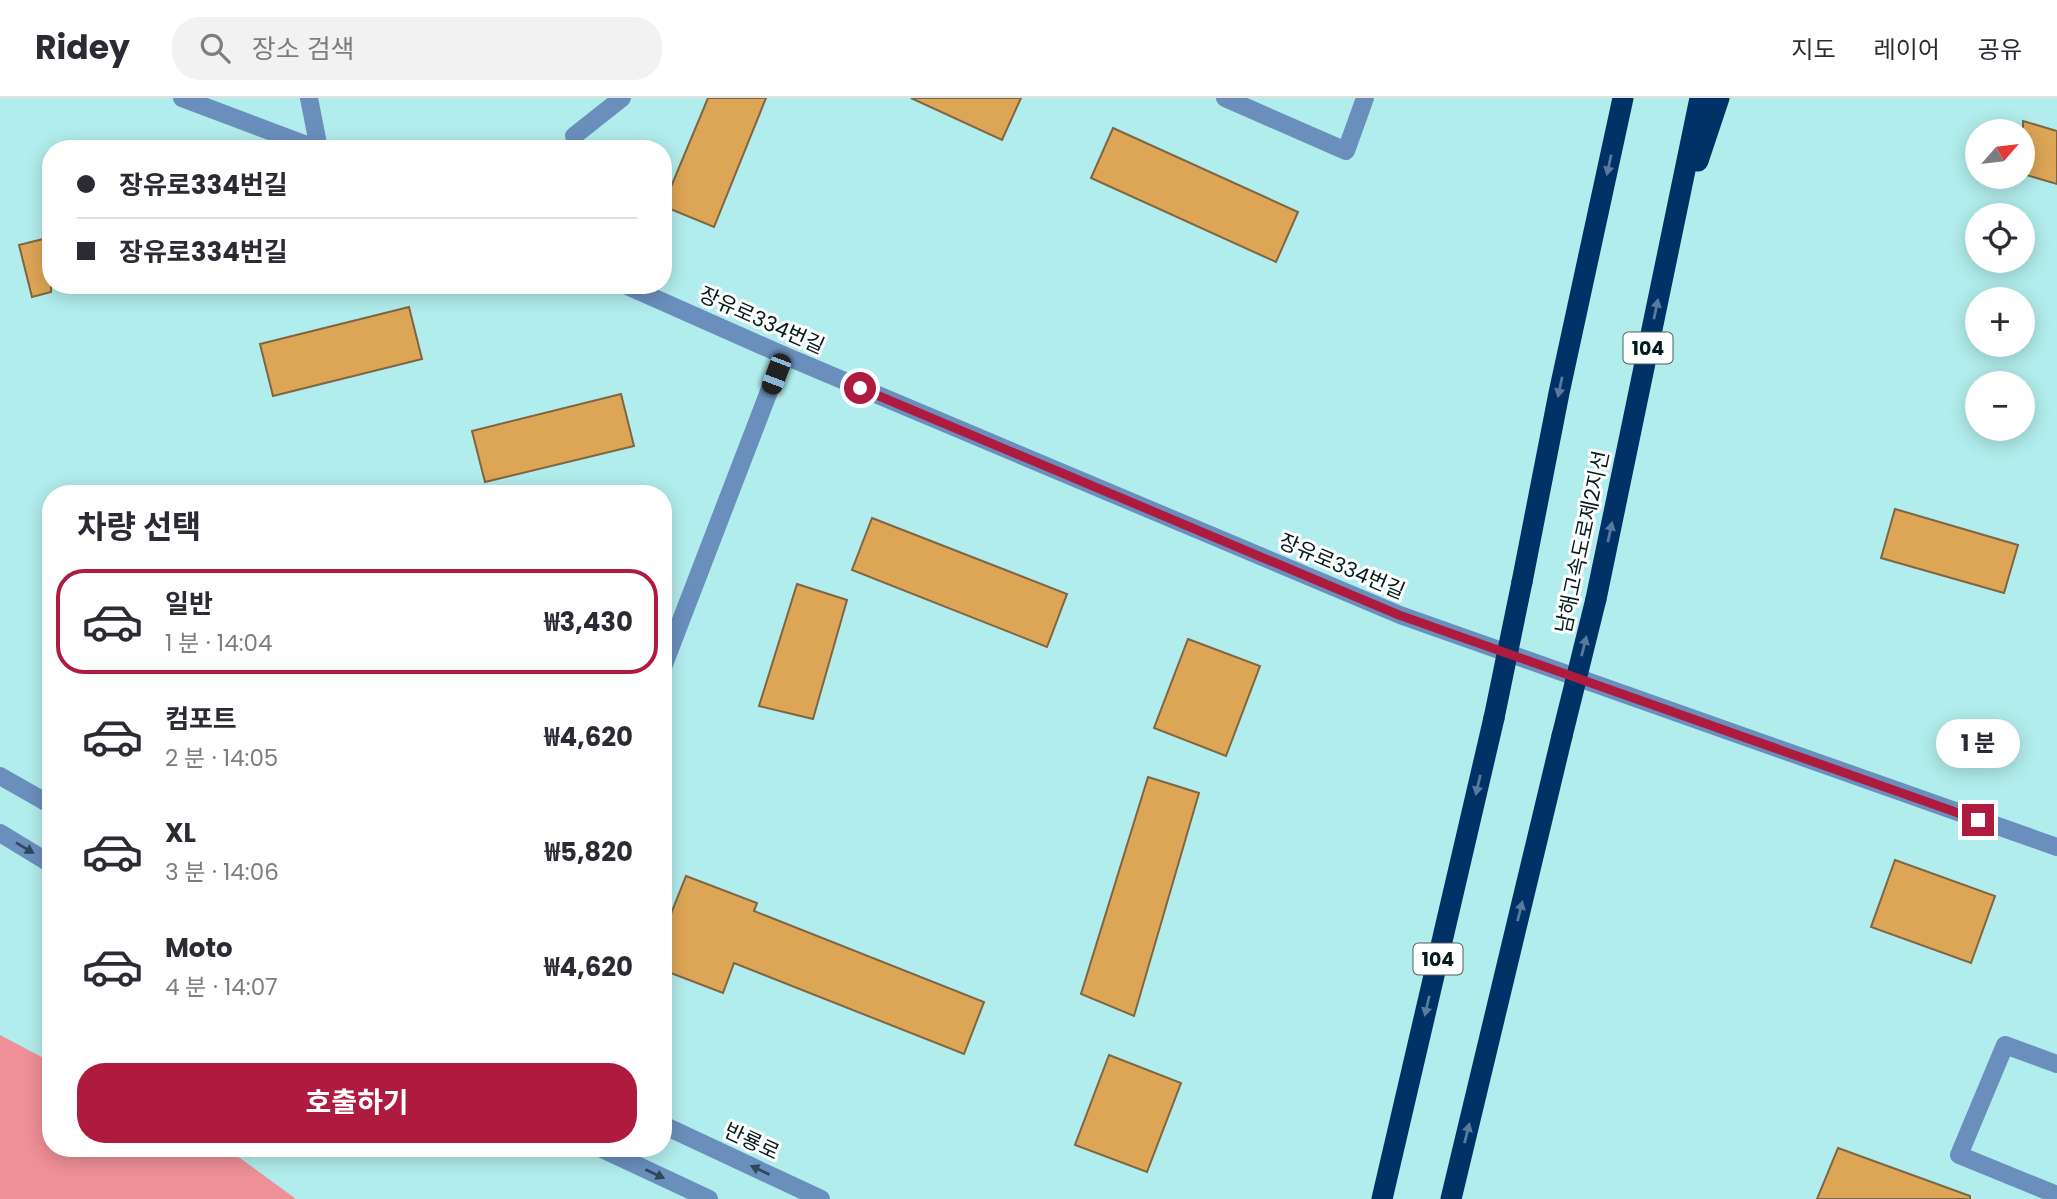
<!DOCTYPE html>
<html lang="ko">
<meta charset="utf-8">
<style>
:root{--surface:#fff;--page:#f2f2f3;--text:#2b2b33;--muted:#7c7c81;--line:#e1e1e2;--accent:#af1b3f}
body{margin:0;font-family:Poppins,"Noto Sans KR",sans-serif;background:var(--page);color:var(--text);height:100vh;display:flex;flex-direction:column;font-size:26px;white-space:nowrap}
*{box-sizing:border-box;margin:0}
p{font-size:23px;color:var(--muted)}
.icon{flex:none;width:38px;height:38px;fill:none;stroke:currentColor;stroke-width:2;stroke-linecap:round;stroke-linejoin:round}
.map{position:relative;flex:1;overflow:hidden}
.sheet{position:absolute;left:42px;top:387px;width:630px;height:672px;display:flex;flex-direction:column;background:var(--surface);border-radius:28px;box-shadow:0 4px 18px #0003}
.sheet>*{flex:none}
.top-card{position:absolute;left:42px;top:42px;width:630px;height:154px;border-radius:28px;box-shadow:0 4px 18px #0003;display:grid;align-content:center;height:154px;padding:0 35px;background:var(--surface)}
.needle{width:46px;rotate:62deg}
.fabs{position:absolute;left:1965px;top:21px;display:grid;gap:14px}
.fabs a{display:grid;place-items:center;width:70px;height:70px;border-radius:50%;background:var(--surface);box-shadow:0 4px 18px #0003;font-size:35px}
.end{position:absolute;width:32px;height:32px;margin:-16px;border:9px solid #af1b3f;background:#fff;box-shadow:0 0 0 4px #fff}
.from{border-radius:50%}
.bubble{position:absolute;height:49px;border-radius:24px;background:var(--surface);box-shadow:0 4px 18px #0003;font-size:23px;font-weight:700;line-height:49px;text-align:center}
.car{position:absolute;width:21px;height:42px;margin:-21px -10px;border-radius:9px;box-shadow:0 0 5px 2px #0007;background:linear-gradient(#222 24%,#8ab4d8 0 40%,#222 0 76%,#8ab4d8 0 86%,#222 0)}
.top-card b{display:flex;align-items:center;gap:24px;height:66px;font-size:26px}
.top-card b+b{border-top:2px solid var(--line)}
.top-card i{width:18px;height:18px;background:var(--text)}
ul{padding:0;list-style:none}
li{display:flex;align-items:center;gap:21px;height:105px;margin:0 14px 10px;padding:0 21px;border:4px solid transparent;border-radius:28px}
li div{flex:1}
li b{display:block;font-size:26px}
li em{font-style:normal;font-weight:700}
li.active{border-color:var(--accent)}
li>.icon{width:63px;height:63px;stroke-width:1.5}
h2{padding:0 35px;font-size:32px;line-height:84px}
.button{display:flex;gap:14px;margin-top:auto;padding:14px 35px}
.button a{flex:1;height:80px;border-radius:28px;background:var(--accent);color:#fff;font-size:28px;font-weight:700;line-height:80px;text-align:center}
header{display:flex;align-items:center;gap:42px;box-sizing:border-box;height:98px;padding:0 35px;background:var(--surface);border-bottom:2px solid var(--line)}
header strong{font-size:33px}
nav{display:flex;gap:38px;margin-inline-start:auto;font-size:24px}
.search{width:490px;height:63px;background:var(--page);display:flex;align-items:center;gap:18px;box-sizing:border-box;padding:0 24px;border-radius:28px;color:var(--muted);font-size:26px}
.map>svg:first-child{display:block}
.forest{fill:#ef8f97}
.building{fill:#dda656;stroke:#7f6542;stroke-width:2}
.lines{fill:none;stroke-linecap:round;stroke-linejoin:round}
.minor{stroke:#6b8fbd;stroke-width:18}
.highway{stroke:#003267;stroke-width:21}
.highway-bridge{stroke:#003267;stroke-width:21}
.oneway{fill:#597a9c}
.oneway2{fill:#2d495c}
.route{stroke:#af1b3f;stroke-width:9}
.labels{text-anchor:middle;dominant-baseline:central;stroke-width:6;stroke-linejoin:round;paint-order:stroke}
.shield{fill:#fff;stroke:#4f5f5f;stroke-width:2}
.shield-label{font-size:19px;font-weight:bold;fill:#031b1b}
.street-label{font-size:21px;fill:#031b1b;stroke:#fff}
</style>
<header>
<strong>Ridey</strong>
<div class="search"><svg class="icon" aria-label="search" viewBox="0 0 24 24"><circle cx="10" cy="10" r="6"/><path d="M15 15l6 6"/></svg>장소 검색</div>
<nav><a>지도</a><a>레이어</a><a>공유</a></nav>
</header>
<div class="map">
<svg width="2057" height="1101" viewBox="0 0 2057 1101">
<rect width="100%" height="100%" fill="#b1edec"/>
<!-- forest -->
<path class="forest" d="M 0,937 L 51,964 L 51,1050 L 221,1050 L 240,1060 L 296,1101 L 0,1101 Z"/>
<!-- building -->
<g class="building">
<path d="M 708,0 L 766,0 L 714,129 L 663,108 Z"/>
<path d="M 911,0 L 1021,0 L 1002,42 Z"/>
<path d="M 2023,23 L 2057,33 L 2057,86 L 2023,76 Z"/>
<path d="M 1113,30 L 1298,114 L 1276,164 L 1091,80 Z"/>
<path d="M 51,139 L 51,194 L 32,199 L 19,147 Z"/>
<path d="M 409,209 L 422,261 L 273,298 L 260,246 Z"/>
<path d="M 621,296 L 634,348 L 485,384 L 472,333 Z"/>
<path d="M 1895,411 L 2018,447 L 2004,495 L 1881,460 Z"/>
<path d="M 872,420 L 1067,496 L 1047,549 L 852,472 Z"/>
<path d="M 797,486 L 847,502 L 813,621 L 759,608 Z"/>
<path d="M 1188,541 L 1260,568 L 1226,658 L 1154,630 Z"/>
<path d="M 1148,679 L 1199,695 L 1134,918 L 1081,896 Z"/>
<path d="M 1895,762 L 1995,798 L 1971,865 L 1871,829 Z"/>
<path d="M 686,778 L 757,805 L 754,813 L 984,904 L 964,956 L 734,865 L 723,895 L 663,872 L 663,836 Z"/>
<path d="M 1109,957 L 1181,985 L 1147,1074 L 1075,1047 Z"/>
<path d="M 1838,1050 L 1970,1098 L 1970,1101 L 1817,1101 Z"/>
</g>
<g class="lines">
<!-- minor -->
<g class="minor">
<path d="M 182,0 L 317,51"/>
<path d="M 309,0 L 319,51"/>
<path d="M 1225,0 L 1346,53 L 1365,0"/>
<path d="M 574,38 L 622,0"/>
<path d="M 625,187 L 783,257 L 1400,517 L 2057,749"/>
<path d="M 663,569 L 783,257"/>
<path d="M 0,678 L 51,707"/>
<path d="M 0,735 L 51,766"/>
<path d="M 2057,966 L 2005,947 L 1959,1057 L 2057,1097"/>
<path d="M 663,1027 L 821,1101"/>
<path d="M 600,1050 L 709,1101"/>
</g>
<!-- highway -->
<g class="highway">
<path d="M 1698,63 L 1719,0"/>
<path d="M 1522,484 L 1559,295 L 1623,0"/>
<path d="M 1596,501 L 1700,0"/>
<path d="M 1382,1101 L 1494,620"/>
<path d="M 1451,1101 L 1562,638"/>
</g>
<!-- highway-bridge -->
<g class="highway-bridge">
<path d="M 1494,620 L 1522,484"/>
<path d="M 1562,638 L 1596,501"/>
</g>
</g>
<!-- one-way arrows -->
<defs><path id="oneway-solid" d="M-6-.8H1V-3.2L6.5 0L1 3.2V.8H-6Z" transform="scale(1.75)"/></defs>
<g class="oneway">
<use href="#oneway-solid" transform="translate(1609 67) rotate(102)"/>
<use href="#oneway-solid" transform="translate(1656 211) rotate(-78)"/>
<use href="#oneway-solid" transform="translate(1560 289) rotate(102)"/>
<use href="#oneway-solid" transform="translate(1610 434) rotate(-78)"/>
<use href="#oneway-solid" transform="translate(1584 548) rotate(-76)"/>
<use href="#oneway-solid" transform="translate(1478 687) rotate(103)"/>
<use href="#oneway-solid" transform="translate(1520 813) rotate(-76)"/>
<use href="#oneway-solid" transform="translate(1427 908) rotate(103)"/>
<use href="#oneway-solid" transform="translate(1467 1035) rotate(-76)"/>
</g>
<g class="oneway2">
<use href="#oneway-solid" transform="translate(25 750) rotate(31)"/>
<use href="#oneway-solid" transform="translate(760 1072) rotate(-155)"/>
<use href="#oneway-solid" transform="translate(655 1076) rotate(25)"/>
</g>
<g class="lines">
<!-- route -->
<path class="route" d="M 860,290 L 1399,517 L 1978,722"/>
</g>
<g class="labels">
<!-- shield labels -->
<g class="shield">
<rect x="1623.5" y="234.5" width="49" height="31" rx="5"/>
<rect x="1413.5" y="845.5" width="49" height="31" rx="5"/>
</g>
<g class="shield-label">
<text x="1648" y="250">104</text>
<text x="1438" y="861">104</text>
</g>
<!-- street labels -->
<g class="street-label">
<text transform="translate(762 222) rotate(24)">장유로334번길</text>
<text transform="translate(1582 444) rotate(-78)">남해고속도로제2지선</text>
<text transform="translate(1342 468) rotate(23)">장유로334번길</text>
<text transform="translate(752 1043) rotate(25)">반룡로</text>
</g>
</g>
</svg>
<div class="fabs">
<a><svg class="needle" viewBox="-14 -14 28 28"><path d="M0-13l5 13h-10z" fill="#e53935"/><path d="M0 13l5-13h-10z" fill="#7c7c81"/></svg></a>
<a><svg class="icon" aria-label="locate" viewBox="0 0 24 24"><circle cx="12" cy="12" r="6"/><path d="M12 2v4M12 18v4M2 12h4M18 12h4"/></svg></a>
<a>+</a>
<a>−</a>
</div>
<i class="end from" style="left:860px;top:290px"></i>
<i class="end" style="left:1978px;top:722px"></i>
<div class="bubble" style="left:1936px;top:621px;width:84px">1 분</div>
<i class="car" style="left:776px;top:276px;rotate:201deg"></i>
<div class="top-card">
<b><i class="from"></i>장유로334번길</b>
<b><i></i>장유로334번길</b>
</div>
<section class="sheet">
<h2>차량 선택</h2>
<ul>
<li class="active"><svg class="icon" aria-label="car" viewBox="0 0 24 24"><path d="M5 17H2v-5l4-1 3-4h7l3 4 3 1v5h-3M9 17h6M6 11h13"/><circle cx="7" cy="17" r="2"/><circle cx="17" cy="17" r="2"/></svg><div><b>일반</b><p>1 분 · 14:04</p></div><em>₩3,430</em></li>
<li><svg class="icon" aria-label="car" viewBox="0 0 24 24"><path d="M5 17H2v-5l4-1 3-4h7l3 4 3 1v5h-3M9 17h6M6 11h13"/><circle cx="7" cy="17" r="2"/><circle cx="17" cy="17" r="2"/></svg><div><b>컴포트</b><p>2 분 · 14:05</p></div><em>₩4,620</em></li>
<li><svg class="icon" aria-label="car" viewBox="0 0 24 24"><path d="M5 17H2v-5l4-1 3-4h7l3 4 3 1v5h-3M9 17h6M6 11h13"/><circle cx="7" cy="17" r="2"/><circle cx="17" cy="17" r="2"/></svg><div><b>XL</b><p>3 분 · 14:06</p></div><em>₩5,820</em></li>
<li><svg class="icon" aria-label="car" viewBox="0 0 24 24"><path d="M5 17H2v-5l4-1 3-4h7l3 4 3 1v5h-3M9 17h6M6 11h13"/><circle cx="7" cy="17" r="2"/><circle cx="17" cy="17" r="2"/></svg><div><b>Moto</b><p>4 분 · 14:07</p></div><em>₩4,620</em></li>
</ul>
<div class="button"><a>호출하기</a></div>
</section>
</div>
